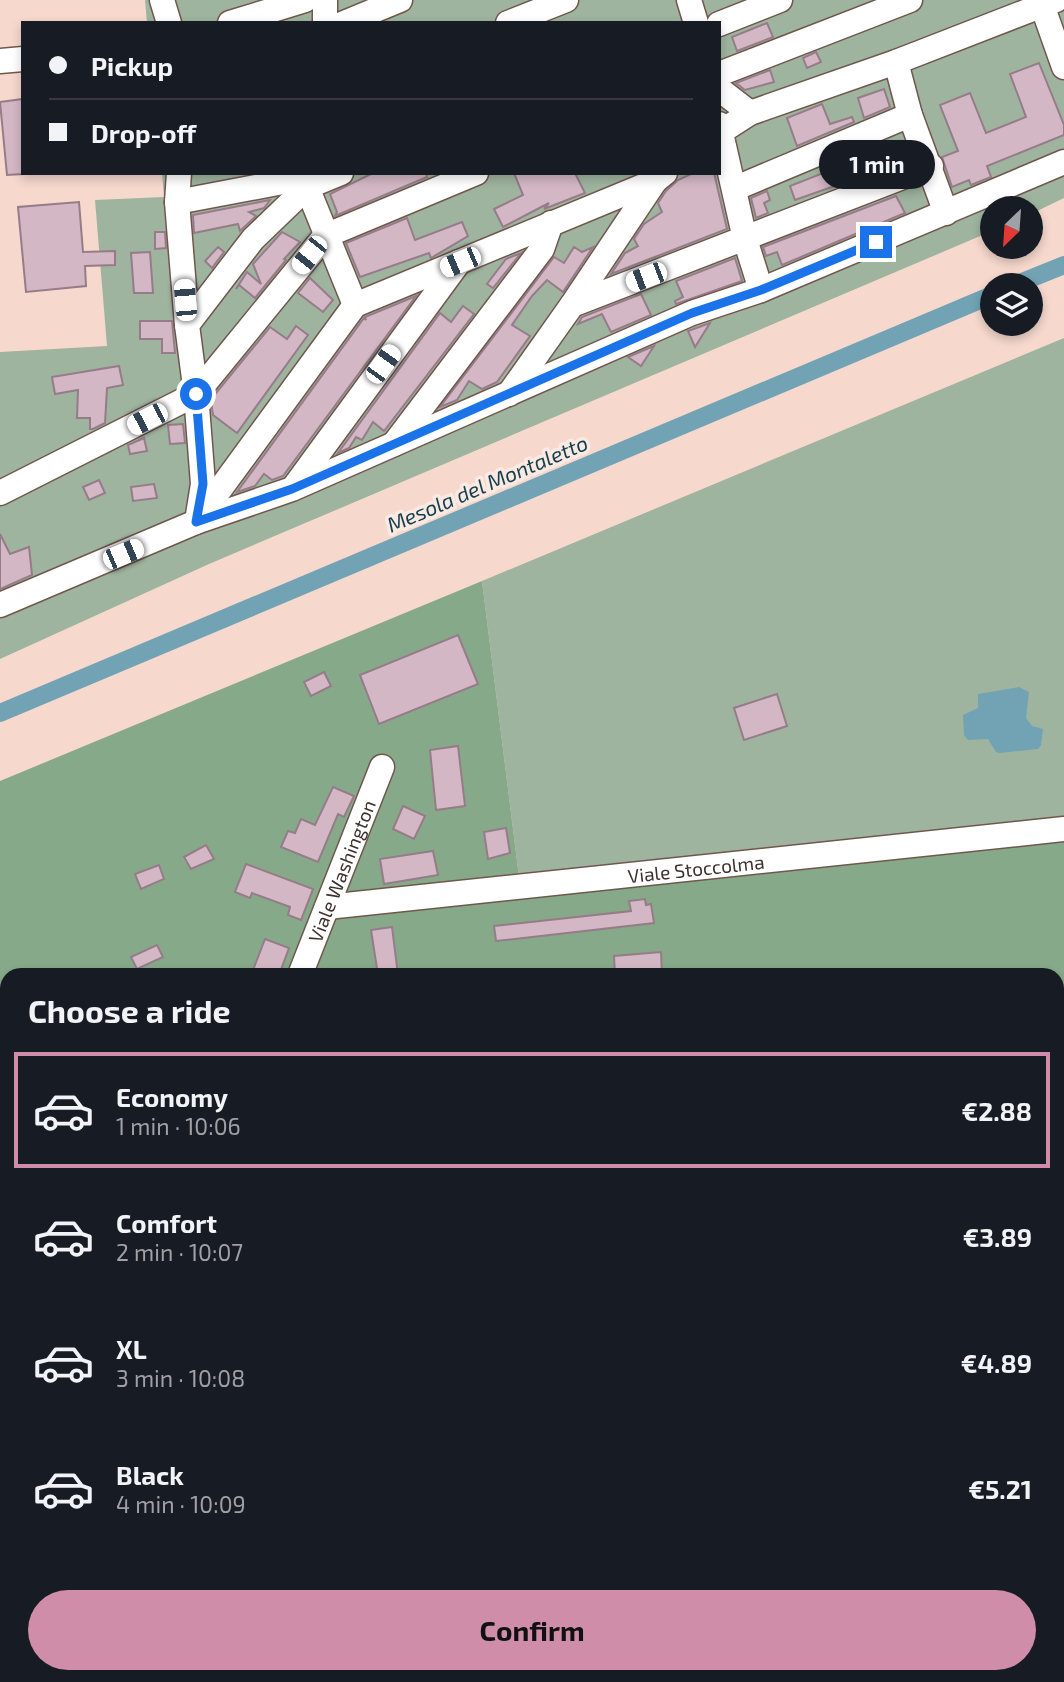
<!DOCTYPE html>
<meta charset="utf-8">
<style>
:root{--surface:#171b24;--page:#20242c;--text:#f1f3f6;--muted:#9ea1a6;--line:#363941;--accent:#cf8da9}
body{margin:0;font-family:"Exo 2",sans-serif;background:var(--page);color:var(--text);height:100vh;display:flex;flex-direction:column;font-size:26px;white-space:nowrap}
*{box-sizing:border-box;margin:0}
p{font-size:23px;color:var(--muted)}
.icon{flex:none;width:38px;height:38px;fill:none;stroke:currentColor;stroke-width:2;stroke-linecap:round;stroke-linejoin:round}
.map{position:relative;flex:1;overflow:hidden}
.side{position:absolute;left:0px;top:968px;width:1064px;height:716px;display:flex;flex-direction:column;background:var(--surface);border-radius:21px 21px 0 0;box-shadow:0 4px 10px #0003}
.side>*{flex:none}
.guide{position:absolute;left:21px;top:21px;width:700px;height:154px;border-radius:0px;box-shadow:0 4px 10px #0003;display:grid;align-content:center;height:154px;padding:0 28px;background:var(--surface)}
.needle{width:46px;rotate:205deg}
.controls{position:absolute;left:980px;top:196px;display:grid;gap:14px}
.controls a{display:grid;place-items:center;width:63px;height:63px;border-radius:50%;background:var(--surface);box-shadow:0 4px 10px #0003;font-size:35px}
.end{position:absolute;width:32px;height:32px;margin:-16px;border:9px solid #1a73e8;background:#fff;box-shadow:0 0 0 4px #fff}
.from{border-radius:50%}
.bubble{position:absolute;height:49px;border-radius:24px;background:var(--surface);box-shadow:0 4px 10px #0003;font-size:23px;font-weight:700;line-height:49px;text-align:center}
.car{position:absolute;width:21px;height:42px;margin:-21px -10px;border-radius:9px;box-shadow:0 0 5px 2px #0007;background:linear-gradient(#fff 24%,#345 0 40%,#fff 0 76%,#345 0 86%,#fff 0)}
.guide b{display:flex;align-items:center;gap:24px;height:66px;font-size:26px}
.guide b+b{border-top:2px solid var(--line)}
.guide i{width:18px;height:18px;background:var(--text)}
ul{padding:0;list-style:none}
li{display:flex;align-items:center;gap:21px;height:116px;margin:0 14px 10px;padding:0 14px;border:4px solid transparent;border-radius:0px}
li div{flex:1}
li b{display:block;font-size:26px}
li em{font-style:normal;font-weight:700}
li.selected{border-color:var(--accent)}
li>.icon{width:63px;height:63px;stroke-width:1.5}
h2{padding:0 28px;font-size:32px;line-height:84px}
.cta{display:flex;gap:14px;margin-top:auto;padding:14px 28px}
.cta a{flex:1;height:80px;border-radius:42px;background:var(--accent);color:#111;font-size:28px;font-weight:700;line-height:80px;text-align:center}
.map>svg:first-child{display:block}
.green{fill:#9eb49f}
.forest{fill:#86a989;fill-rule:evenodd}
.water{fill:#71a3b5}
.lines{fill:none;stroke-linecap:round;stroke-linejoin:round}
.canal{stroke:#71a3b5;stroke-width:18}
.building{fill:#d3b7c5;stroke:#967c89;stroke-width:2}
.minor-casing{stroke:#70574d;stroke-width:27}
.minor{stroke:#fff;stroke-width:24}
.route{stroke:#1a73e8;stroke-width:9}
.labels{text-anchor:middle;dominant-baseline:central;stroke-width:7;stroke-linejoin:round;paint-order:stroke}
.street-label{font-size:19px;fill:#3c312d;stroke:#fbe9e2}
.water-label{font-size:21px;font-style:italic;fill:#123f4d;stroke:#fbe9e2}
</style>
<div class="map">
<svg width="1064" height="1682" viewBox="0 0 1064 1682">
<rect width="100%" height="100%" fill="#f6d8cd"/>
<!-- green -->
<g class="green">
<path d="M 145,0 L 1064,0 L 1064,198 L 1031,214 L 1031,208 L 992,208 L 992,231 L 209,564 L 0,659 L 0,352 L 107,346 L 95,200 L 164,197 L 162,173 L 719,173 L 719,23 L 147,23 Z"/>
<path d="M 1064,338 L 1064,821 L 519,877 L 482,581 Z"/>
</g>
<!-- forest -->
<path class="forest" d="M 482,581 L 519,877 L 1064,826 L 1064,1682 L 0,1682 L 0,781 ZM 7,975 L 1057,975 L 1057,1676 L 7,1676 Z"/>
<!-- water -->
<path class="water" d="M 1019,687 L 1029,692 L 1026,718 L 1032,726 L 1043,729 L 1041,745 L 1038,749 L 1000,753 L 996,752 L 988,739 L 968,740 L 964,735 L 963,715 L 978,708 L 978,694 Z"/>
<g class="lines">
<!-- canal -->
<g class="canal">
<path d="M 1015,285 L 1064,265"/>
<path d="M 0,713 L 992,295"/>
</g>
</g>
<!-- building -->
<g class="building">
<path d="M 767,23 L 773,37 L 737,51 L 732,37 Z"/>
<path d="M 816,52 L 821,62 L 807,68 L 803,58 Z"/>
<path d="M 1039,63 L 1064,125 L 1064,135 L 987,166 L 991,177 L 971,185 L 969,180 L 952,187 L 942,157 L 958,151 L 940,105 L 970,93 L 986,133 L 1026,117 L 1010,74 Z"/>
<path d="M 770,70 L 774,82 L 745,90 L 736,83 Z"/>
<path d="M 884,89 L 890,107 L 864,118 L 858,98 Z"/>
<path d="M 23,99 L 23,174 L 7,175 L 0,102 Z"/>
<path d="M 822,104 L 830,124 L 852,117 L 854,122 L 797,146 L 787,118 Z"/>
<path d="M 890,148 L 896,160 L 883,169 L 795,200 L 790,186 L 826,172 L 824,167 L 865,150 L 868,158 Z"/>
<path d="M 373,173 L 426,173 L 427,177 L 335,216 L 337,212 L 330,194 Z"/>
<path d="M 514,173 L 575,173 L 585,193 L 544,209 L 549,203 L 503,227 L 494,209 L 523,195 Z"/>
<path d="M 693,173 L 714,173 L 727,229 L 611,274 L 625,253 L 638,246 L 634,239 L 644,224 L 662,212 L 658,203 L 666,191 L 678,180 Z"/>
<path d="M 767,191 L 770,200 L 764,203 L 768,213 L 756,218 L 751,198 Z"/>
<path d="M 896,196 L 905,213 L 782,265 L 777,252 L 766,256 L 763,247 Z"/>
<path d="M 270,200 L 264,208 L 249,212 L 256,216 L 240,231 L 238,224 L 194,233 L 193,215 Z"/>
<path d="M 79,202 L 83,252 L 115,251 L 115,265 L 85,266 L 86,286 L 26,292 L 18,207 Z"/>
<path d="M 407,218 L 415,240 L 462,222 L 468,236 L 431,258 L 429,253 L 360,277 L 346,243 Z"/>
<path d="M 155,232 L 165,232 L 166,248 L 155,249 Z"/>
<path d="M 282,232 L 300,242 L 284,259 L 286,260 L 255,298 L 239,285 L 236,289 L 247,272 L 261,284 L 253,264 Z"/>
<path d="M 218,247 L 224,252 L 212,268 L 205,261 Z"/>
<path d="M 574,247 L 582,252 L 593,247 L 563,292 L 547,280 L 532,296 L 512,325 L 530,336 L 497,382 L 482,389 L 469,381 L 457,400 L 440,407 L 554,257 L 564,263 Z"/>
<path d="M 150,252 L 153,293 L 134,293 L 131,253 Z"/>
<path d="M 521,253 L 493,288 L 487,284 L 506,259 Z"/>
<path d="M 735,258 L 742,281 L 676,304 L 675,301 L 683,297 L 676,281 Z"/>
<path d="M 310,278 L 333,300 L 323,312 L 298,293 Z"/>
<path d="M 641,294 L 651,315 L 611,332 L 602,314 L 578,324 L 582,317 Z"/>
<path d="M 416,296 L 283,476 L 272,480 L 264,474 L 255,486 L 237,492 L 364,318 L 366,320 L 365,317 Z"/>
<path d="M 463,306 L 474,314 L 384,431 L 373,422 L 362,440 L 356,437 L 349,448 L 338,453 L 440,313 L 451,322 Z"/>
<path d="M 140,321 L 172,321 L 175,353 L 162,353 L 162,339 L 140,339 Z"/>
<path d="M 710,323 L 695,347 L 688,331 Z"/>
<path d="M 296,326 L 308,335 L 237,433 L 213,415 L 211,401 L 216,393 L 270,327 L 287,339 Z"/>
<path d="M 654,346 L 641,366 L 628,357 Z"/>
<path d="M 119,366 L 123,385 L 107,388 L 105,423 L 93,429 L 90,429 L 90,418 L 77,418 L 78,390 L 55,394 L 52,377 Z"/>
<path d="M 183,424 L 185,443 L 170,444 L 168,425 Z"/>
<path d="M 144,438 L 147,451 L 130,454 L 128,445 Z"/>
<path d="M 99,480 L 105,493 L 89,500 L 83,487 Z"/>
<path d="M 154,484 L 157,498 L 133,501 L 131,487 Z"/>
<path d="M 0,534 L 10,554 L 29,547 L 32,575 L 0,589 Z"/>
<path d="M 458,635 L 478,684 L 379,724 L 360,675 Z"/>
<path d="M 324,672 L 331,686 L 311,696 L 304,682 Z"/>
<path d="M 777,694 L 787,726 L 744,740 L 734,708 Z"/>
<path d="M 458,746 L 465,806 L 436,810 L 430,750 Z"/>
<path d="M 333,787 L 354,796 L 344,817 L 338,814 L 318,862 L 281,847 L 288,831 L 295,833 L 301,819 L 315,825 Z"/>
<path d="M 403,806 L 425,816 L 414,839 L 393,829 Z"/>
<path d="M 506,828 L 510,853 L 488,859 L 484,832 Z"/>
<path d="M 206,845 L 214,859 L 191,869 L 184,857 Z"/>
<path d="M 433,851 L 438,875 L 384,884 L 380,859 Z"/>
<path d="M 246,864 L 313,889 L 301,920 L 288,915 L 290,907 L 252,893 L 250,898 L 235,892 Z"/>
<path d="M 159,865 L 164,879 L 141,889 L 135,874 Z"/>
<path d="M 645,899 L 646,905 L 651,904 L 654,923 L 496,941 L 494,926 L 631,911 L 629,901 Z"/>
<path d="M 392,927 L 398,975 L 378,975 L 371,930 Z"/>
<path d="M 265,939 L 289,948 L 279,975 L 264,975 L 253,970 Z"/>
<path d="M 157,945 L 163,957 L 137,969 L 131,957 Z"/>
<path d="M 661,952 L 662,975 L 615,975 L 614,956 Z"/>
</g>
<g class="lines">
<defs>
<g id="minor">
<path d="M 162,0 L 169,23"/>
<path d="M 689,0 L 696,23"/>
<path d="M 1042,5 L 1064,67"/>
<path d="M 230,23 L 305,0"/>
<path d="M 325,23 L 325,0"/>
<path d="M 344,23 L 400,0"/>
<path d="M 508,23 L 566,0"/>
<path d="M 719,24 L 780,0"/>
<path d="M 0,61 L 23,59"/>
<path d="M 896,62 L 910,115 L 946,213"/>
<path d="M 719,74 L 910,0"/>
<path d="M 719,89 L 750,113"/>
<path d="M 719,124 L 745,239 L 761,290"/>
<path d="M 719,133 L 750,113 L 896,62 L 1056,0"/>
<path d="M 179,173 L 177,202 L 187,325"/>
<path d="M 310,173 L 307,187 L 355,305"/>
<path d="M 736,188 L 910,115"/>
<path d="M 177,202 L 288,181 L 307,187 L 341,173"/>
<path d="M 572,305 L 655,181"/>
<path d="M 509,394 L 572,305 L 931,166"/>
<path d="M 394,444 L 542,249 L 551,223"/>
<path d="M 294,487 L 459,262"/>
<path d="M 0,493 L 196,394 L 187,325 L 253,239 L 307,187"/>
<path d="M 198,515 L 203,484 L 196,394 L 325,236 L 476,173"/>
<path d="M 196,522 L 355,305 L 655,181 L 665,173"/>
<path d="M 0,605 L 196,522 L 292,489 L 692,313 L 761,290 L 1064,162"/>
<path id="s1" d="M 327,907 L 1064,829"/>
<path id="s2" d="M 300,975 L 382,767"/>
<path d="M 0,1038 L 7,1051"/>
<path d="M 1057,1058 L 1064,1058"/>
<path d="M 0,1104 L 7,1104"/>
<path d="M 1057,1277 L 1064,1274"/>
<path d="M 0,1349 L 7,1348"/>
<path d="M 0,1616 L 7,1616"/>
<path d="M 792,1676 L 793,1682"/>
<path d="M 21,1682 L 23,1676"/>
<path d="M 269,1682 L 283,1676"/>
</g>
</defs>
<!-- minor casing -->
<use href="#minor" class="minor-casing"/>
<!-- minor -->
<use href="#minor" class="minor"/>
</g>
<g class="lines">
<!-- route -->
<path class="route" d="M 196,394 L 203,484 L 196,522 L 292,489 L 692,313 L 761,290 L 876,242"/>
</g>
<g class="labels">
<!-- street labels -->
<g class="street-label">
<text stroke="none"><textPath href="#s1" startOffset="371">Viale Stoccolma</textPath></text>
<text stroke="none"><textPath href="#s2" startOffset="112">Viale Washington</textPath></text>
</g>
<!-- water labels -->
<g class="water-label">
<text transform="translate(487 483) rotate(-23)">Mesola del Montaletto</text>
</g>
</g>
</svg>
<div class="controls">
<a><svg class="needle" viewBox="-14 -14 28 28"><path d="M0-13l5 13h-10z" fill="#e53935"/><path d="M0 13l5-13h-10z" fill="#9ea1a6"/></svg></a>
<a><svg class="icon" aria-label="layers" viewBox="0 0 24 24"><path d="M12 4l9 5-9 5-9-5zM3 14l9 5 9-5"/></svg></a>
</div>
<i class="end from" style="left:196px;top:394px"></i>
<i class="end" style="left:876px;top:242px"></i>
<div class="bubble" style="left:819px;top:140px;width:116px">1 min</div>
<i class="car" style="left:309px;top:255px;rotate:219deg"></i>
<i class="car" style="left:460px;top:262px;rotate:247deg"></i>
<i class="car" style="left:646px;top:277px;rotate:249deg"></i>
<i class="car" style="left:185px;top:300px;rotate:355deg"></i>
<i class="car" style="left:383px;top:364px;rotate:36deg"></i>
<i class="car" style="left:147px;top:419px;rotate:243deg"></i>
<i class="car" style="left:123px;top:554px;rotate:67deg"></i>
<div class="guide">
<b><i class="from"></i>Pickup</b>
<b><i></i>Drop-off</b>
</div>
<section class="side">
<h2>Choose a ride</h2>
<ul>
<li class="selected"><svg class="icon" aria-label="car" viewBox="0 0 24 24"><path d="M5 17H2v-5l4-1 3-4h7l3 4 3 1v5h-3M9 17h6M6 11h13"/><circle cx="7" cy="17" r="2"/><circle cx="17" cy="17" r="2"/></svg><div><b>Economy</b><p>1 min · 10:06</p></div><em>€2.88</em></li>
<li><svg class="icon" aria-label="car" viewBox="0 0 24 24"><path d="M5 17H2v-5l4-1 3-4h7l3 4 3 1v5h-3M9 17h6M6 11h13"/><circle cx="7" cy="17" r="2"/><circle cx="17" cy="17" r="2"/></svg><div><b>Comfort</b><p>2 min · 10:07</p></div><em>€3.89</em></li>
<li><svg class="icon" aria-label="car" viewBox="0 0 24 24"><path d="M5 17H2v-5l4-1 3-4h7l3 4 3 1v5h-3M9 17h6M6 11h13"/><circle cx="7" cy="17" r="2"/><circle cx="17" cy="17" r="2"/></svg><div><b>XL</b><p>3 min · 10:08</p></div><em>€4.89</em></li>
<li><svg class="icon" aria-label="car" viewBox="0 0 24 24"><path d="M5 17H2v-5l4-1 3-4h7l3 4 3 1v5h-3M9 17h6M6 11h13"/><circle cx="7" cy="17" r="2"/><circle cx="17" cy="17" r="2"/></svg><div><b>Black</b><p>4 min · 10:09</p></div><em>€5.21</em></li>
</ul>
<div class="cta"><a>Confirm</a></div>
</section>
</div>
